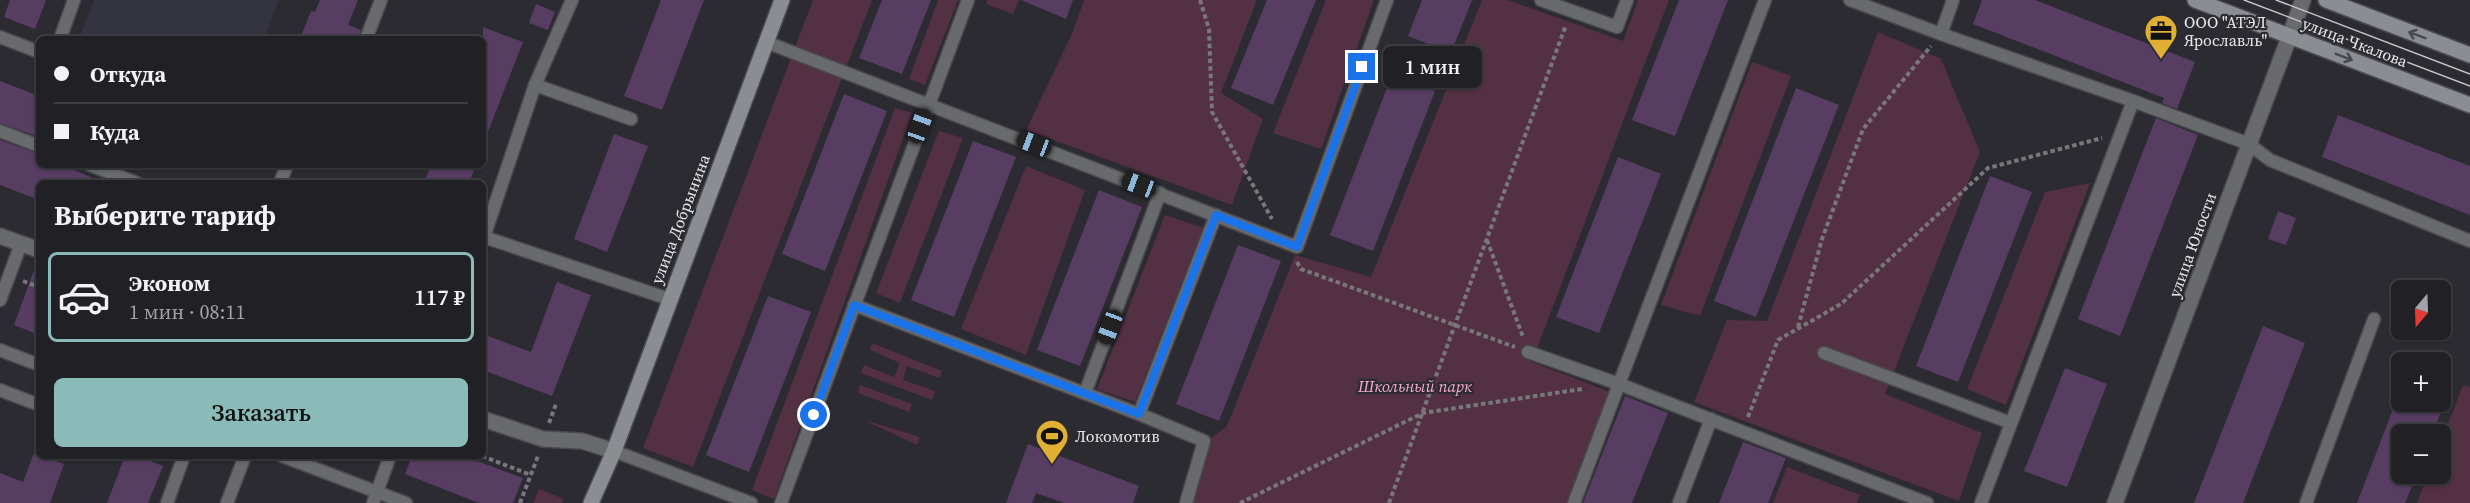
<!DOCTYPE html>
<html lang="ru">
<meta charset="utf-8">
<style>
:root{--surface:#202025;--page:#28282d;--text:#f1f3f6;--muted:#a2a3a7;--line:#3d3e42;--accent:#8bbbb9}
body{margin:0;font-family:"Source Serif 4",serif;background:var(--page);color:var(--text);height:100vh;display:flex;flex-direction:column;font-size:22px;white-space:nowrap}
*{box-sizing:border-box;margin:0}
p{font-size:20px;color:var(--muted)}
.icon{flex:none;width:33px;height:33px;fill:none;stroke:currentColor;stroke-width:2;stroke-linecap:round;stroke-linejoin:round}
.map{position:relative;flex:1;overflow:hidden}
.panel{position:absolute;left:36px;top:180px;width:450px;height:279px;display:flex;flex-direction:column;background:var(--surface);border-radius:9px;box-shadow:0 2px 4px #0004,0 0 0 2px var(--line)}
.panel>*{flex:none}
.banner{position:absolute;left:36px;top:36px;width:450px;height:132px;border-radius:9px;box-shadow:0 2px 4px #0004,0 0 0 2px var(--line);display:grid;align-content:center;height:132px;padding:0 18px;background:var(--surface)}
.needle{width:39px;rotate:199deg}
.buttons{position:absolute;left:2391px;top:280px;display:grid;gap:12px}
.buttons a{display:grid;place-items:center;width:60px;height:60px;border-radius:9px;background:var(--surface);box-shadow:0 2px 4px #0004,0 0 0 2px var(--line);font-size:30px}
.end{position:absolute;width:27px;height:27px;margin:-14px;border:8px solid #1a73e8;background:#fff;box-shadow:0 0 0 3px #fff}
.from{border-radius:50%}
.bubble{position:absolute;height:42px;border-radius:9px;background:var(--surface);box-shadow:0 2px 4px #0004,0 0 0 2px var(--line);font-size:20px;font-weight:600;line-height:42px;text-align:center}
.car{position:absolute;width:18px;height:36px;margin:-18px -9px;border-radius:8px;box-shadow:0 0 4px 2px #0007;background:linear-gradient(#222 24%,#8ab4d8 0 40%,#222 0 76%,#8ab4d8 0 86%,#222 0)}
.banner b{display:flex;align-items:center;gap:21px;height:57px;font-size:22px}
.banner b+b{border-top:2px solid var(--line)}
.banner i{width:15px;height:15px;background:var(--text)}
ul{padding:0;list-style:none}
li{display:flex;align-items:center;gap:18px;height:90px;margin:0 12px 9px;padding:0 6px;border:3px solid transparent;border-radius:9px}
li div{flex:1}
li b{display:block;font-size:22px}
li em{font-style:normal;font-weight:600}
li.selected{border-color:var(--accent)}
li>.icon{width:54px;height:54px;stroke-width:1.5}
h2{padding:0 18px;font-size:27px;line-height:72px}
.action{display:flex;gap:12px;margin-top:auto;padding:12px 18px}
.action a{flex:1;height:69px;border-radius:9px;background:var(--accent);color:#111;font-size:24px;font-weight:600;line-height:69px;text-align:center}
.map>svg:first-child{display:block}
.built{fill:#33343f}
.green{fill:#533042}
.building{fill:#583d63}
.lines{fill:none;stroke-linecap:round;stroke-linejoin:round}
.lane-casing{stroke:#49494f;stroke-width:15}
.street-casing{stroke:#49494f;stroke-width:18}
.secondary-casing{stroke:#49494f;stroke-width:18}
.path{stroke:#77777c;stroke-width:4;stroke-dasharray:4.5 3;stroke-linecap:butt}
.lane{stroke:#686a6c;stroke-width:12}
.street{stroke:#686a6c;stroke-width:15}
.secondary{stroke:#8a8d91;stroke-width:15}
.tram{stroke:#c3c3c8;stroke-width:1.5}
.oneway{stroke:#48484e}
.route{stroke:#1a73e8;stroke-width:8}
.labels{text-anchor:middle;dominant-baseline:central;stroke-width:4.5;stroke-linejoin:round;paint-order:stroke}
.poi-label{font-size:16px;fill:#e7e7eb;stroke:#2b2b31;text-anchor:start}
.street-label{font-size:16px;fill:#e7e7eb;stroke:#2b2b31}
.park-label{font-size:16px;font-style:italic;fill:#f5aad0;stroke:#2b2b31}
</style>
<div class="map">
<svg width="2470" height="503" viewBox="0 0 2470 503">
<rect width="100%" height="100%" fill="#2b2b31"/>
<!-- built -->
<path class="built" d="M 94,0 L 279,0 L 264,39 L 79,39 Z"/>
<!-- green -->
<g class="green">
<path d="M 813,0 L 872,0 L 693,467 L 643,448 Z"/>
<path d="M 938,0 L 958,0 L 925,85 L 909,79 Z"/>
<path d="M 988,0 L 1019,0 L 1013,14 L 986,4 Z"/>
<path d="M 1084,0 L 1257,0 L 1221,93 L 1263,119 L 1232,205 L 1026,130 L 1071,36 Z"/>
<path d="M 1326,0 L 1374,0 L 1321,149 L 1273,133 Z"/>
<path d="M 1482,0 L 1508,0 L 1623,41 L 1638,0 L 1669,0 L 1532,362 L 1610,392 L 1567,503 L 1190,503 L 1209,440 L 1227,426 L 1295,255 L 1371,277 Z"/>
<path d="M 1878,32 L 1941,59 L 1980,152 L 1885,394 L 1982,433 L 1959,501 L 1694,402 L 1727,320 L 1767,321 Z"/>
<path d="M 1752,62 L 1791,76 L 1700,316 L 1661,305 Z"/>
<path d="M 895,108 L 912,113 L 774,499 L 752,490 Z"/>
<path d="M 939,131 L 963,138 L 900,303 L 876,293 Z"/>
<path d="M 1026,166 L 1085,190 L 1026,355 L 961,329 Z"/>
<path d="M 2090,183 L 2006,405 L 1967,389 L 2045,192 Z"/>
<path d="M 1165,215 L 1203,228 L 1135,402 L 1097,389 Z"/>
<path d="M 872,343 L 942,371 L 939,378 L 907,366 L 903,380 L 935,391 L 932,400 L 861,373 L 864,365 L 894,377 L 900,363 L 870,350 Z"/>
<path d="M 860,385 L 912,404 L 909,412 L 858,393 Z"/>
<path d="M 2463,385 L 2470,387 L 2470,503 L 2417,503 L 2428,474 L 2440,474 L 2441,442 Z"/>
<path d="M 864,420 L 920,437 L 917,445 Z"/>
<path d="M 1787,467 L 1860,495 L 1857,503 L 1773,503 Z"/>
<path d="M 539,489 L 564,499 L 562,503 L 533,503 Z"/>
</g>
<!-- building -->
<g class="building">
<path d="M 10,0 L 46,0 L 35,29 L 4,17 Z"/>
<path d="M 320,0 L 358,0 L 348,25 L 361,30 L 358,39 L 300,39 L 311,11 L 315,12 Z"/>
<path d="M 661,0 L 704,0 L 662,110 L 624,96 Z"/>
<path d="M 882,0 L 931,0 L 902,74 L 859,58 Z"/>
<path d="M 1021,0 L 1073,0 L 1066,19 Z"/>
<path d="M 1267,0 L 1316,0 L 1273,105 L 1231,88 Z"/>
<path d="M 1422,0 L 1472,0 L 1451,53 L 1408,36 Z"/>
<path d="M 1679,0 L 1728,0 L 1675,136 L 1632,120 Z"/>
<path d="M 1982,0 L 2035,0 L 2195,62 L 2177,109 L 2162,103 L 2164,98 L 1973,24 Z"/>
<path d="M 536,4 L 555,12 L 548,30 L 529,23 Z"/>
<path d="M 483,27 L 523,42 L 484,142 L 483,142 Z"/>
<path d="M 1392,75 L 1435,91 L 1373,251 L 1330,235 Z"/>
<path d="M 0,81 L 39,96 L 39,137 L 0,123 Z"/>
<path d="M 1796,88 L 1839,105 L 1756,317 L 1714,301 Z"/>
<path d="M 844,94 L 887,111 L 825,271 L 782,254 Z"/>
<path d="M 2338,115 L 2470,166 L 2470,215 L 2322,157 Z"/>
<path d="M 2156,118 L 2198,135 L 2120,336 L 2078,319 Z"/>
<path d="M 614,134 L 648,146 L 607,252 L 574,239 Z"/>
<path d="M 0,140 L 39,154 L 39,165 L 62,165 L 105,183 L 39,183 L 39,200 L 0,185 Z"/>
<path d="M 973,141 L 1016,157 L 954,317 L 911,300 Z"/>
<path d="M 1618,157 L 1661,174 L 1599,333 L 1556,317 Z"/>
<path d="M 431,165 L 476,165 L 469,183 L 424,183 Z"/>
<path d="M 1990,176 L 2032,192 L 1958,382 L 1916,366 Z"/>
<path d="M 1099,190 L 1142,207 L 1080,366 L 1037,350 Z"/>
<path d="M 2278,211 L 2296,218 L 2286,245 L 2268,239 Z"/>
<path d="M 1238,245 L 1281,261 L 1219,421 L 1176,404 Z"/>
<path d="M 37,262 L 39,262 L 39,335 L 14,325 Z"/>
<path d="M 557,282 L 591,295 L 552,396 L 483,370 L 483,334 L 531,352 Z"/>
<path d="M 768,296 L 811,312 L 749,472 L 706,455 Z"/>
<path d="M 2263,326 L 2305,343 L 2243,503 L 2194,503 Z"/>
<path d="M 2065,368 L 2107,384 L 2067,487 L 2024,471 Z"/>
<path d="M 2400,391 L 2402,402 L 2445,402 L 2432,435 L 2402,435 L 2402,474 L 2417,474 L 2405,503 L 2357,503 Z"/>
<path d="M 1625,396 L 1668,413 L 1632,503 L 1583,503 Z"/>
<path d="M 1743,442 L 1786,458 L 1768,503 L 1719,503 Z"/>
<path d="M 1028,444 L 1139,486 L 1133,503 L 1064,503 L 1036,493 L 1032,503 L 1006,503 Z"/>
<path d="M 34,453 L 64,464 L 50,503 L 0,503 L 0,473 L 23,482 Z"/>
<path d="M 125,456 L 138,456 L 163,466 L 148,503 L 107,503 Z"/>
<path d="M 412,456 L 464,456 L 523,478 L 513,503 L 479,503 L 405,474 Z"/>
</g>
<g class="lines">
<defs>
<g id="lane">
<path d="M 572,0 L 535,85 L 631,119"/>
<path d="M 1541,0 L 1617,27 L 1627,0"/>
<path d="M 1765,0 L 1619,384 L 1927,503"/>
<path d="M 1850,0 L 1941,34 L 1953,0"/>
<path d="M 1941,34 L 2133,101 L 2249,144 L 2270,160 L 2470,241"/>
<path d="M 0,37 L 39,52"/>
<path d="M 60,39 L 74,0"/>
<path d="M 366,39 L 381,0"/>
<path d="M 766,42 L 1297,247 L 1387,0"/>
<path d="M 0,131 L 39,146"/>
<path d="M 90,165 L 137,183"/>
<path d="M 280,183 L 287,165"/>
<path d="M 484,237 L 535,85"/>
<path d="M 483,241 L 484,237 L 669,299"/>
<path d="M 0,300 L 21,244"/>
<path d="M 854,305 L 1139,414 L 1204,441 L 1186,503"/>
<path d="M 0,350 L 39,365"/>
<path d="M 1528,352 L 1619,384 L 1574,503"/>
<path d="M 1824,353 L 2011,423"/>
<path d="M 0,390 L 39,405"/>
<path d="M 1085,393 L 1160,193"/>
<path d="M 1139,414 L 1216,215"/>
<path d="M 614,451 L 751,503"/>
<path d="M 282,456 L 406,503"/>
<path d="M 167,503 L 184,456"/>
<path d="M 227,503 L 245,456"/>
<path d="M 373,503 L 390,456"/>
<path d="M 781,503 L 968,0"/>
<path d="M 1679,503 L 1711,419"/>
<path d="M 1981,503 L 2133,101"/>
<path d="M 2306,503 L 2374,319"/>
</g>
<g id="street">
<path d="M 0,236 L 39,250"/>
<path d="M 483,419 L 543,439 L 582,441 L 614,451"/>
<path d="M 2115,503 L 2303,0"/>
</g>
<g id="secondary">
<path d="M 2195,0 L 2470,105"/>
<path d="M 2326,0 L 2470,55"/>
<path d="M 591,503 L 614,451 L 782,0"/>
</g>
</defs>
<!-- lane casing -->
<use href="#lane" class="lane-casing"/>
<!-- street casing -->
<use href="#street" class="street-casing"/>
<!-- secondary casing -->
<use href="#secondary" class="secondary-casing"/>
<!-- path -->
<g class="path">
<path d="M 1200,0 L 1209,29 L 1212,112 L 1272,219"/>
<path d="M 1487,240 L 1523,337"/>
<path d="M 1297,262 L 1301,269 L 1515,347"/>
<path d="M 23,281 L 39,287"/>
<path d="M 1798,327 L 1822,239 L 1863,129 L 1931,46"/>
<path d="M 1748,417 L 1778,340 L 1841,304 L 1988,168 L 2102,138"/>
<path d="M 549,423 L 556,404"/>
<path d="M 482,456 L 531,475"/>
<path d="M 520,503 L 538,456"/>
<path d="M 1240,503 L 1423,413 L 1582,389"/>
<path d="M 1389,503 L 1566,25"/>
</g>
<!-- lane -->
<use href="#lane" class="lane"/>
<!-- street -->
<use href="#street" class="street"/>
<!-- secondary -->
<use href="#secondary" class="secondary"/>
<!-- tram -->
<g class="tram">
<path d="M 2244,0 L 2470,86"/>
<path d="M 2276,0 L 2470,74"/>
</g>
</g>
<!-- one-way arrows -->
<defs><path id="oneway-shaft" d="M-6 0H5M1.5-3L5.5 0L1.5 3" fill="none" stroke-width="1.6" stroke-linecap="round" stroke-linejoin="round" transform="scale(1.5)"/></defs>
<g class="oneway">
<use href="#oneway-shaft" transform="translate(2417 35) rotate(-159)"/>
<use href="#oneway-shaft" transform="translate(2344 57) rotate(21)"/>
</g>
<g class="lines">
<!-- route -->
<path class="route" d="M 814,415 L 854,305 L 1139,414 L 1216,215 L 1297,247 L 1362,67"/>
</g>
<!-- icons -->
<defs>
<symbol id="office-pin" viewBox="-11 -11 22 30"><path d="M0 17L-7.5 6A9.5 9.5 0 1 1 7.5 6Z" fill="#e1af34" stroke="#2b2b31"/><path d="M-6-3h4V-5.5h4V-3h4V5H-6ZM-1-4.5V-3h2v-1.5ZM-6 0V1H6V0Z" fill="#111"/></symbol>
<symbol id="stadium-pin" viewBox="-11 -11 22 30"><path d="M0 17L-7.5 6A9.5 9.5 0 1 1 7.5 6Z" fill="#e1af34" stroke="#2b2b31"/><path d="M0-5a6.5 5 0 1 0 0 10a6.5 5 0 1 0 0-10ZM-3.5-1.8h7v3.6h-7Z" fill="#111"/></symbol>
</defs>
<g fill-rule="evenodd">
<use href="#office-pin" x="2142" y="12" width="38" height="52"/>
<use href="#stadium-pin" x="1033" y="417" width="38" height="52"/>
</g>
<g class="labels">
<!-- poi labels -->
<g class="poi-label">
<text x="2184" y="22">ООО "АТЭЛ<tspan x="2184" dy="18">Ярославль"</tspan></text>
<text x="1075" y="436">Локомотив</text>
</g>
<!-- street labels -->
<g class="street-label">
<text transform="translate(2355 42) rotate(21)">улица Чкалова</text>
<text transform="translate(680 219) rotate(-69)">улица Добрынина</text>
<text transform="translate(2192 245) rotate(-70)">улица Юности</text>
</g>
<!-- park labels -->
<g class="park-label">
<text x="1415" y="386">Школьный парк</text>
</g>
</g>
</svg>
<div class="buttons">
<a><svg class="needle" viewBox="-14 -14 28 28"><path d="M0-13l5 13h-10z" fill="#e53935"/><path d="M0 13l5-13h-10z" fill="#a2a3a7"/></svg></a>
<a>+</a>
<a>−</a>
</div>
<i class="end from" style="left:814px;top:415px"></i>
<i class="end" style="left:1362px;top:67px"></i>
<div class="bubble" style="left:1383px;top:46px;width:99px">1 мин</div>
<i class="car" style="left:920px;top:126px;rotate:20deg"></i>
<i class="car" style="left:1034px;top:144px;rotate:291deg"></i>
<i class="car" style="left:1139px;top:185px;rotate:291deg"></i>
<i class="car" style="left:1110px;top:327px;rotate:201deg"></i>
<div class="banner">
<b><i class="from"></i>Откуда</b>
<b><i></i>Куда</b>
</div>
<section class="panel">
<h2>Выберите тариф</h2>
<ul>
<li class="selected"><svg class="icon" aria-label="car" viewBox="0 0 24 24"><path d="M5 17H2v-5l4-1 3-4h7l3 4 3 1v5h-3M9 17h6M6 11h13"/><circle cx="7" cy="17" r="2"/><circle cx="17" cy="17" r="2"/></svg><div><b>Эконом</b><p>1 мин · 08:11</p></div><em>117 ₽</em></li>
</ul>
<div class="action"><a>Заказать</a></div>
</section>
</div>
